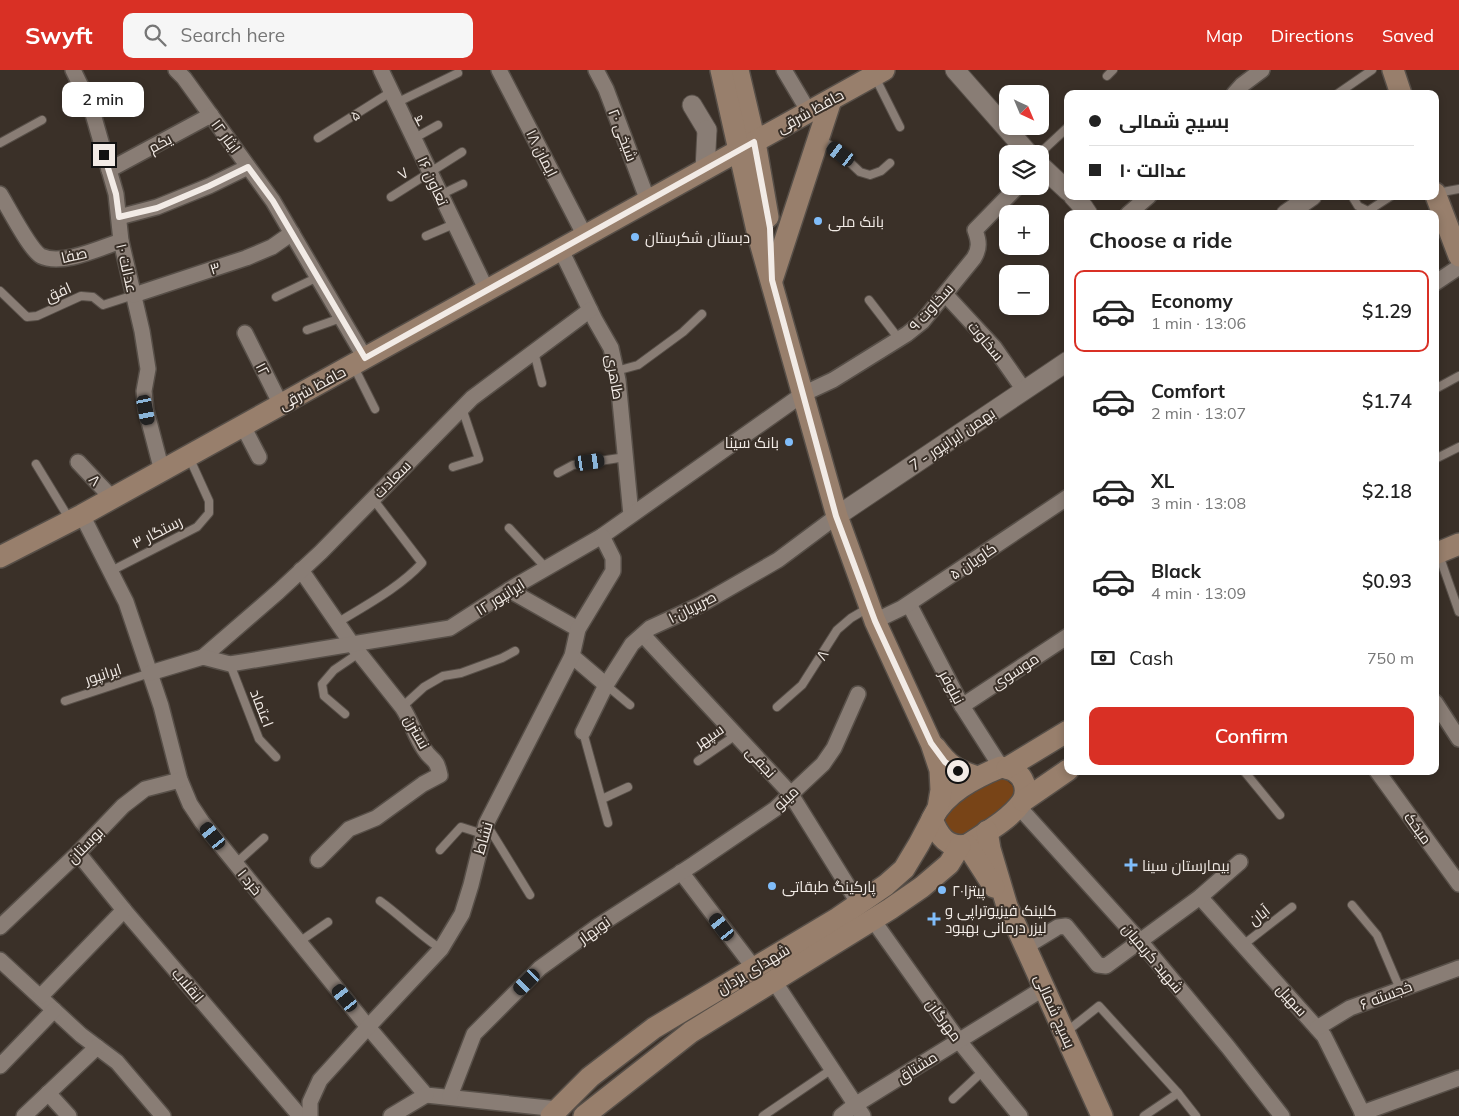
<!DOCTYPE html>
<meta charset="utf-8">
<style>
:root{--surface:#fff;--page:#f6f6f6;--text:#222;--muted:#767676;--line:#e0e0e0;--accent:#d93025}
body{margin:0;font-family:Mulish,Cairo,sans-serif;background:var(--page);color:var(--text);height:100vh;display:flex;flex-direction:column;font-size:19px;white-space:nowrap}
*{box-sizing:border-box;margin:0}
p{font-size:16px;color:var(--muted)}
.icon{flex:none;width:28px;height:28px;fill:none;stroke:currentColor;stroke-width:2;stroke-linecap:round;stroke-linejoin:round}
.map{position:relative;flex:1;overflow:hidden}
.details{position:absolute;left:1064px;top:140px;width:375px;height:565px;display:flex;flex-direction:column;background:var(--surface);border-radius:10px;box-shadow:0 2px 8px #0003}
.details>*{flex:none}
.guide{position:absolute;left:1064px;top:20px;width:375px;height:110px;border-radius:10px;box-shadow:0 2px 8px #0003;display:grid;align-content:center;height:110px;padding:0 25px;background:var(--surface)}
.needle{width:32px;rotate:136deg}
.tools{position:absolute;left:999px;top:15px;display:grid;gap:10px}
.tools a{display:grid;place-items:center;width:50px;height:50px;border-radius:10px;background:var(--surface);box-shadow:0 2px 8px #0003;font-size:25px}
.end{position:absolute;width:22px;height:22px;margin:-11px;border:6px solid #f2ebe6;background:#111;box-shadow:0 0 0 2px #111}
.from{border-radius:50%}
.bubble{position:absolute;height:35px;border-radius:10px;background:var(--surface);box-shadow:0 2px 8px #0003;font-size:16px;font-weight:600;line-height:35px;text-align:center}
.car{position:absolute;width:15px;height:30px;margin:-15px -8px;border-radius:6px;box-shadow:0 0 4px 1px #0007;background:linear-gradient(#222 24%,#8ab4d8 0 40%,#222 0 76%,#8ab4d8 0 86%,#222 0)}
.guide b{display:flex;align-items:center;gap:18px;height:48px;font-size:19px}
.guide b+b{border-top:1px solid var(--line)}
.guide i{width:12px;height:12px;background:var(--text)}
ul{padding:0;list-style:none}
li{display:flex;align-items:center;gap:15px;height:82px;margin:0 10px 8px;padding:0 15px;border:2px solid transparent;border-radius:10px}
li div{flex:1}
li b{display:block;font-size:19px}
li em{font-style:normal;font-weight:600}
li.current{border-color:var(--accent)}
li>.icon{width:45px;height:45px;stroke-width:1.5}
h2{padding:0 25px;font-size:22px;line-height:60px}
.pay{display:flex;align-items:center;gap:12px;height:55px;padding:0 25px;font-size:19px}
.pay p{margin-inline-start:auto}
.button{display:flex;gap:10px;margin-top:auto;padding:10px 25px}
.button a{flex:1;height:58px;border-radius:10px;background:var(--accent);color:#fff;font-size:20px;font-weight:600;line-height:58px;text-align:center}
header{display:flex;align-items:center;gap:30px;box-sizing:border-box;height:70px;padding:0 25px;background:var(--accent);color:#fff}
header strong{font-size:24px}
nav{display:flex;gap:28px;margin-inline-start:auto;font-size:18px}
.search{width:350px;height:45px;background:var(--page);display:flex;align-items:center;gap:12px;box-sizing:border-box;padding:0 18px;border-radius:10px;color:var(--muted);font-size:19px}
.map>svg:first-child{display:block}
.green{fill:#784417}
.lines{fill:none;stroke-linecap:round;stroke-linejoin:round}
.service-casing{stroke:#574f48;stroke-width:10}
.minor-casing{stroke:#574f48;stroke-width:18}
.tertiary-casing{stroke:#574f48;stroke-width:21}
.secondary-casing{stroke:#574f48;stroke-width:24}
.service{stroke:#897d75;stroke-width:8}
.minor{stroke:#897d75;stroke-width:15}
.tertiary{stroke:#897d75;stroke-width:19}
.secondary{stroke:#987f6c;stroke-width:21}
.route{stroke:#f2ebe6;stroke-width:6}
.poi-dot{fill:#80bdfa;stroke:#3a3028;stroke-width:2}
.labels{text-anchor:middle;dominant-baseline:central;stroke-width:4;stroke-linejoin:round;paint-order:stroke}
.street-label{font-size:15px;fill:#f2ebe6;stroke:#3a3028}
.poi-label{font-size:15px;fill:#f2ebe6;stroke:#3a3028;text-anchor:start}
</style>
<header>
<strong>Swyft</strong>
<div class="search"><svg class="icon" aria-label="search" viewBox="0 0 24 24"><circle cx="10" cy="10" r="6"/><path d="M15 15l6 6"/></svg>Search here</div>
<nav><a>Map</a><a>Directions</a><a>Saved</a></nav>
</header>
<div class="map">
<svg width="1459" height="1046" viewBox="0 0 1459 1046">
<rect width="100%" height="100%" fill="#3a3028"/>
<!-- green -->
<path class="green" d="M 1003,707 L 1012,715 L 1017,725 C 1008,736 986,755 973,762 C 966,766 957,765 950,763 L 944,753 L 945,741 L 967,724 Z"/>
<g class="lines">
<defs>
<g id="service">
<path d="M 1107,6 L 1113,0"/>
<path d="M 875,7 L 900,57"/>
<path d="M 1337,24 L 1372,0"/>
<path d="M 396,33 L 458,3"/>
<path d="M 318,68 L 391,22"/>
<path d="M 820,68 L 841,84 L 860,102 L 870,105 L 881,101 L 890,93"/>
<path d="M 413,69 L 438,55"/>
<path d="M 0,73 L 42,50"/>
<path d="M 1039,84 L 1068,57"/>
<path d="M 1437,123 L 1459,119"/>
<path d="M 440,125 L 463,114"/>
<path d="M 1352,126 L 1358,136 L 1368,141 L 1391,126"/>
<path d="M 391,127 L 462,82"/>
<path d="M 426,166 L 454,154"/>
<path d="M 0,221 L 27,247 L 37,246 L 81,226 L 93,227 L 103,235 L 134,225"/>
<path d="M 276,227 L 318,207"/>
<path d="M 869,230 L 899,269"/>
<path d="M 307,260 L 341,248"/>
<path d="M 534,282 L 542,313"/>
<path d="M 354,297 L 375,339"/>
<path d="M 616,301 L 638,295 L 683,262 L 702,244"/>
<path d="M 1435,319 L 1459,306"/>
<path d="M 1435,389 L 1459,377"/>
<path d="M 36,394 L 70,450"/>
<path d="M 453,397 L 479,389 L 462,338"/>
<path d="M 558,403 L 573,395 L 626,387"/>
<path d="M 509,458 L 546,498"/>
<path d="M 1439,485 L 1459,542"/>
<path d="M 111,501 L 197,457 L 209,443 L 209,431 L 189,387"/>
<path d="M 337,553 C 366,535 399,518 422,493 L 373,429"/>
<path d="M 230,594 L 259,669 L 276,687"/>
<path d="M 606,615 L 630,635"/>
<path d="M 65,631 L 150,603"/>
<path d="M 402,637 L 424,617 L 443,606 L 461,603 L 502,588 L 515,581"/>
<path d="M 777,637 L 802,615 L 837,560 L 851,548 L 868,538"/>
<path d="M 345,644 L 324,626 L 322,614 L 334,600 L 359,583"/>
<path d="M 583,662 L 608,753"/>
<path d="M 698,691 L 736,665"/>
<path d="M 1244,701 L 1280,745"/>
<path d="M 602,729 L 628,717"/>
<path d="M 487,755 L 530,825"/>
<path d="M 440,780 L 461,757 L 483,764"/>
<path d="M 235,794 L 264,768"/>
<path d="M 380,831 C 401,846 419,865 441,879"/>
<path d="M 1352,835 L 1377,865 L 1400,919"/>
<path d="M 299,872 L 328,852"/>
<path d="M 1243,875 L 1292,837"/>
<path d="M 1066,962 L 1099,936 L 1178,1023"/>
<path d="M 953,1029 L 983,1001"/>
<path d="M 763,1046 L 832,999"/>
<path d="M 1144,1046 L 1178,1023 L 1196,1046"/>
</g>
<g id="minor">
<path d="M 73,0 L 91,37 L 116,124 L 121,171 L 142,261 L 148,299 L 144,321 L 146,340 L 162,401"/>
<path d="M 176,0 L 184,8 L 273,131 L 365,288"/>
<path d="M 381,0 L 487,221"/>
<path d="M 499,0 L 585,166"/>
<path d="M 596,0 L 606,19 L 648,131"/>
<path d="M 784,0 L 809,42"/>
<path d="M 1234,24 L 1242,15 L 1262,0"/>
<path d="M 109,100 L 211,45"/>
<path d="M 0,124 C 8,137 30,180 41,186 C 62,196 100,178 121,171"/>
<path d="M 1128,144 L 1149,126"/>
<path d="M 119,147 L 157,137 L 209,116 L 248,97"/>
<path d="M 561,180 L 595,250 L 611,278 L 618,310 L 631,445"/>
<path d="M 1435,213 L 1459,197"/>
<path d="M 945,224 L 994,277 L 1024,320"/>
<path d="M 134,225 L 246,188 L 272,177 L 292,163"/>
<path d="M 245,263 L 281,335"/>
<path d="M 243,356 L 259,387"/>
<path d="M 78,392 L 112,428"/>
<path d="M 82,445 L 126,532 L 161,636 L 180,710 L 190,734 L 202,752 L 368,957 L 426,1025 L 558,1039"/>
<path d="M 301,500 L 352,574 L 402,637 C 411,650 415,666 424,679 C 432,692 436,686 440,705 L 423,714 L 376,748 L 349,759 L 318,790"/>
<path d="M 509,520 L 578,559"/>
<path d="M 909,534 L 962,636 L 1001,697"/>
<path d="M 875,551 L 902,538 L 1068,427"/>
<path d="M 643,565 L 790,723 L 859,834"/>
<path d="M 572,586 L 606,615"/>
<path d="M 203,587 L 278,522 L 321,482 L 472,328 L 590,240"/>
<path d="M 150,603 L 203,587 L 230,594 L 450,558 L 517,515 L 602,466 L 803,324 L 833,310 L 907,264 L 922,252 L 974,188 C 980,178 979,171 975,160 L 1018,116"/>
<path d="M 1435,632 L 1459,669"/>
<path d="M 962,636 L 1068,566"/>
<path d="M 583,662 L 606,615 L 632,574 L 650,558 L 700,535 L 778,490 L 837,446"/>
<path d="M 1377,701 L 1459,814"/>
<path d="M 1018,736 L 1140,871 L 1228,977 L 1282,1046"/>
<path d="M 78,783 L 124,840 L 300,1046"/>
<path d="M 681,802 L 754,898"/>
<path d="M 1200,827 L 1324,966 L 1364,1046"/>
<path d="M 873,850 L 959,971 L 1020,1046"/>
<path d="M 0,857 L 78,783 L 123,736 L 145,719 L 180,710"/>
<path d="M 1025,877 L 1058,857 L 1066,856 L 1098,895 L 1106,896 L 1200,827 L 1240,792"/>
<path d="M 0,890 L 81,965 L 117,992 L 163,1046"/>
<path d="M 774,911 L 863,1046"/>
<path d="M 41,926 L 124,840"/>
<path d="M 1317,958 L 1350,938 L 1459,898"/>
<path d="M 0,996 L 54,940"/>
<path d="M 48,1023 L 69,1046"/>
<path d="M 450,1026 L 474,964 L 540,898 L 598,856 L 694,794 L 775,739 L 823,694 L 834,678 L 858,624"/>
<path d="M 1362,1043 L 1459,1008"/>
<path d="M 24,1046 L 97,977"/>
<path d="M 310,1046 L 310,1032 L 320,1010 L 368,957 L 441,879 L 462,844 L 471,815 L 486,754 L 572,586 L 578,559 L 613,501 L 613,488 L 602,466"/>
<path d="M 391,1046 L 426,1025"/>
<path d="M 841,1046 L 855,1035 L 1044,918"/>
</g>
<g id="tertiary">
<path d="M 955,0 L 1029,84"/>
<path d="M 692,35 L 707,60"/>
<path d="M 1040,95 L 1068,121"/>
<path d="M 705,100 L 707,60"/>
<path d="M 1073,126 L 1084,138 L 1088,144"/>
<path d="M 1286,144 L 1312,126"/>
<path d="M 837,446 L 1068,291"/>
</g>
<g id="secondary">
<path d="M 738,0 L 755,72 L 768,147"/>
<path d="M 1393,0 L 1401,24"/>
<path d="M 1435,123 L 1459,186"/>
<path d="M 772,210 L 831,30"/>
<path d="M 1435,484 L 1459,474"/>
<path d="M 0,487 L 82,445 L 884,0"/>
<path d="M 935,677 C 948,695 956,700 977,707"/>
<path d="M 1001,697 C 1012,699 1020,702 1024,713 C 1026,719 1025,727 1022,732 C 1009,750 985,763 967,775 C 947,779 938,765 932,749 C 945,723 974,708 1001,697 Z"/>
<path d="M 1007,698 L 1068,661"/>
<path d="M 1023,731 L 1068,700"/>
<path d="M 987,761 L 990,779 L 1007,836 L 1102,1046"/>
<path d="M 967,775 L 994,817"/>
<path d="M 551,1046 L 590,1007 L 654,958 L 838,848 L 886,815 L 904,799 L 919,774 L 938,738 L 941,720 L 940,700 L 931,673 L 875,551 L 837,446 L 758,165 L 721,0"/>
<path d="M 584,1046 L 691,962 L 890,839 L 922,817 L 949,794 L 960,776"/>
</g>
</defs>
<!-- service casing -->
<use href="#service" class="service-casing"/>
<!-- minor casing -->
<use href="#minor" class="minor-casing"/>
<!-- tertiary casing -->
<use href="#tertiary" class="tertiary-casing"/>
<!-- secondary casing -->
<use href="#secondary" class="secondary-casing"/>
<!-- service -->
<use href="#service" class="service"/>
<!-- minor -->
<use href="#minor" class="minor"/>
<!-- tertiary -->
<use href="#tertiary" class="tertiary"/>
<!-- secondary -->
<use href="#secondary" class="secondary"/>
</g>
<g class="lines">
<!-- route -->
<path class="route" d="M 104,85 L 116,124 L 119,147 L 157,138 L 209,116 L 248,97 L 273,131 L 365,288 L 754,72 L 770,158 L 772,210 L 836,446 L 875,551 L 931,673 L 945,692 L 958,701"/>
</g>
<!-- markers -->
<g class="poi-dot">
<circle cx="818" cy="151" r="5"/>
<circle cx="635" cy="167" r="5"/>
<circle cx="789" cy="372" r="5"/>
<path d="M1128.5 787.5h5v5h5v5h-5v5h-5v-5h-5v-5h5z"/>
<circle cx="772" cy="816" r="5"/>
<circle cx="942" cy="820" r="5"/>
<path d="M931.5 841.5h5v5h5v5h-5v5h-5v-5h-5v-5h5z"/>
</g>
<g class="labels">
<!-- street labels -->
<g class="street-label">
<text transform="translate(810 41) rotate(-29)">حافظ شرقی</text>
<text transform="translate(355 45) rotate(-32)">۵</text>
<text transform="translate(419 50) rotate(-28)">۴</text>
<text transform="translate(623 65) rotate(69)">شیخی ۲۰</text>
<text transform="translate(226 66) rotate(54)">ایثار ۱۲</text>
<text transform="translate(160 73) rotate(-28)">یکم</text>
<text transform="translate(542 83) rotate(63)">ایمان ۱۸</text>
<text transform="translate(403 103) rotate(-33)">۷</text>
<text transform="translate(433 111) rotate(65)">تعاون ۱۶</text>
<text transform="translate(74 185) rotate(-13)">صفا</text>
<text transform="translate(127 198) rotate(77)">عدالت ۱۰</text>
<text transform="translate(215 198) rotate(-17)">۳</text>
<text transform="translate(58 222) rotate(-24)">افق</text>
<text transform="translate(931 237) rotate(-48)">سخاوت ۹</text>
<text transform="translate(986 271) rotate(50)">سخاوت</text>
<text transform="translate(263 299) rotate(63)">۱۲</text>
<text transform="translate(615 307) rotate(80)">طاهری</text>
<text transform="translate(312 318) rotate(-29)">حافظ شرقی</text>
<text transform="translate(952 369) rotate(-34)">بهمن ایرانپور - 7</text>
<text transform="translate(392 409) rotate(-45)">سعادت</text>
<text transform="translate(95 410) rotate(47)">۸</text>
<text transform="translate(157 462) rotate(-27)">رستگار ۳</text>
<text transform="translate(973 491) rotate(-34)">کاویان ۵</text>
<text transform="translate(500 527) rotate(-32)">ایرانپور ۱۲</text>
<text transform="translate(692 537) rotate(-27)">صریریان۱۰</text>
<text transform="translate(822 585) rotate(-59)">۸</text>
<text transform="translate(1015 601) rotate(-33)">موسوی</text>
<text transform="translate(103 604) rotate(-18)">ایرانپور</text>
<text transform="translate(952 617) rotate(62)">نیلوفر</text>
<text transform="translate(262 638) rotate(69)">اعتماد</text>
<text transform="translate(417 662) rotate(61)">نسترن</text>
<text transform="translate(709 666) rotate(-34)">سپهر</text>
<text transform="translate(761 692) rotate(47)">نجفی</text>
<text transform="translate(786 728) rotate(-43)">مینو</text>
<text transform="translate(1418 758) rotate(54)">میخک</text>
<text transform="translate(483 768) rotate(-74)">نشاط</text>
<text transform="translate(85 775) rotate(-45)">بوستان</text>
<text transform="translate(250 812) rotate(51)">خرد ۱</text>
<text transform="translate(1259 845) rotate(-38)">آبان</text>
<text transform="translate(594 860) rotate(-35)">نوبهار</text>
<text transform="translate(1153 888) rotate(50)">شهید کریمیان</text>
<text transform="translate(753 899) rotate(-31)">شهدای یزدان</text>
<text transform="translate(188 915) rotate(50)">انقلاب</text>
<text transform="translate(1386 925) rotate(-21)">خجسته ۶</text>
<text transform="translate(1292 930) rotate(48)">سهیل</text>
<text transform="translate(1055 941) rotate(66)">بسیج شمالی</text>
<text transform="translate(944 950) rotate(54)">مهرگان</text>
<text transform="translate(917 997) rotate(-32)">مشتاق</text>
</g>
<!-- poi labels -->
<g class="poi-label">
<text x="828" y="151">بانک ملی</text>
<text x="645" y="167">دبستان شکرستان</text>
<text x="779" y="372" text-anchor="end">بانک سینا</text>
<text x="1142" y="795">بیمارستان سینا</text>
<text x="782" y="816">پارکینگ طبقاتی</text>
<text x="952" y="820">پیتزا۲۰</text>
<text x="945" y="840">کلینک فیزیوتراپی و<tspan x="945" dy="17">لیزر درمانی بهبود</tspan></text>
</g>
</g>
</svg>
<div class="tools">
<a><svg class="needle" viewBox="-14 -14 28 28"><path d="M0-13l5 13h-10z" fill="#e53935"/><path d="M0 13l5-13h-10z" fill="#767676"/></svg></a>
<a><svg class="icon" aria-label="layers" viewBox="0 0 24 24"><path d="M12 4l9 5-9 5-9-5zM3 14l9 5 9-5"/></svg></a>
<a>+</a>
<a>−</a>
</div>
<i class="end from" style="left:958px;top:701px"></i>
<i class="end" style="left:104px;top:85px"></i>
<div class="bubble" style="left:62px;top:12px;width:82px">2 min</div>
<i class="car" style="left:841px;top:84px;rotate:307deg"></i>
<i class="car" style="left:146px;top:340px;rotate:169deg"></i>
<i class="car" style="left:590px;top:392px;rotate:82deg"></i>
<i class="car" style="left:213px;top:766px;rotate:321deg"></i>
<i class="car" style="left:722px;top:857px;rotate:323deg"></i>
<i class="car" style="left:527px;top:912px;rotate:225deg"></i>
<i class="car" style="left:345px;top:928px;rotate:321deg"></i>
<div class="guide">
<b><i class="from"></i>بسیج شمالی</b>
<b><i></i>عدالت ۱۰</b>
</div>
<section class="details">
<h2>Choose a ride</h2>
<ul>
<li class="current"><svg class="icon" aria-label="car" viewBox="0 0 24 24"><path d="M5 17H2v-5l4-1 3-4h7l3 4 3 1v5h-3M9 17h6M6 11h13"/><circle cx="7" cy="17" r="2"/><circle cx="17" cy="17" r="2"/></svg><div><b>Economy</b><p>1 min · 13:06</p></div><em>$1.29</em></li>
<li><svg class="icon" aria-label="car" viewBox="0 0 24 24"><path d="M5 17H2v-5l4-1 3-4h7l3 4 3 1v5h-3M9 17h6M6 11h13"/><circle cx="7" cy="17" r="2"/><circle cx="17" cy="17" r="2"/></svg><div><b>Comfort</b><p>2 min · 13:07</p></div><em>$1.74</em></li>
<li><svg class="icon" aria-label="car" viewBox="0 0 24 24"><path d="M5 17H2v-5l4-1 3-4h7l3 4 3 1v5h-3M9 17h6M6 11h13"/><circle cx="7" cy="17" r="2"/><circle cx="17" cy="17" r="2"/></svg><div><b>XL</b><p>3 min · 13:08</p></div><em>$2.18</em></li>
<li><svg class="icon" aria-label="car" viewBox="0 0 24 24"><path d="M5 17H2v-5l4-1 3-4h7l3 4 3 1v5h-3M9 17h6M6 11h13"/><circle cx="7" cy="17" r="2"/><circle cx="17" cy="17" r="2"/></svg><div><b>Black</b><p>4 min · 13:09</p></div><em>$0.93</em></li>
</ul>
<div class="pay"><svg class="icon" aria-label="cash" viewBox="0 0 24 24"><path d="M3 7h18v10H3z"/><circle cx="12" cy="12" r="2"/></svg>Cash<p>750 m</p></div>
<div class="button"><a>Confirm</a></div>
</section>
</div>
